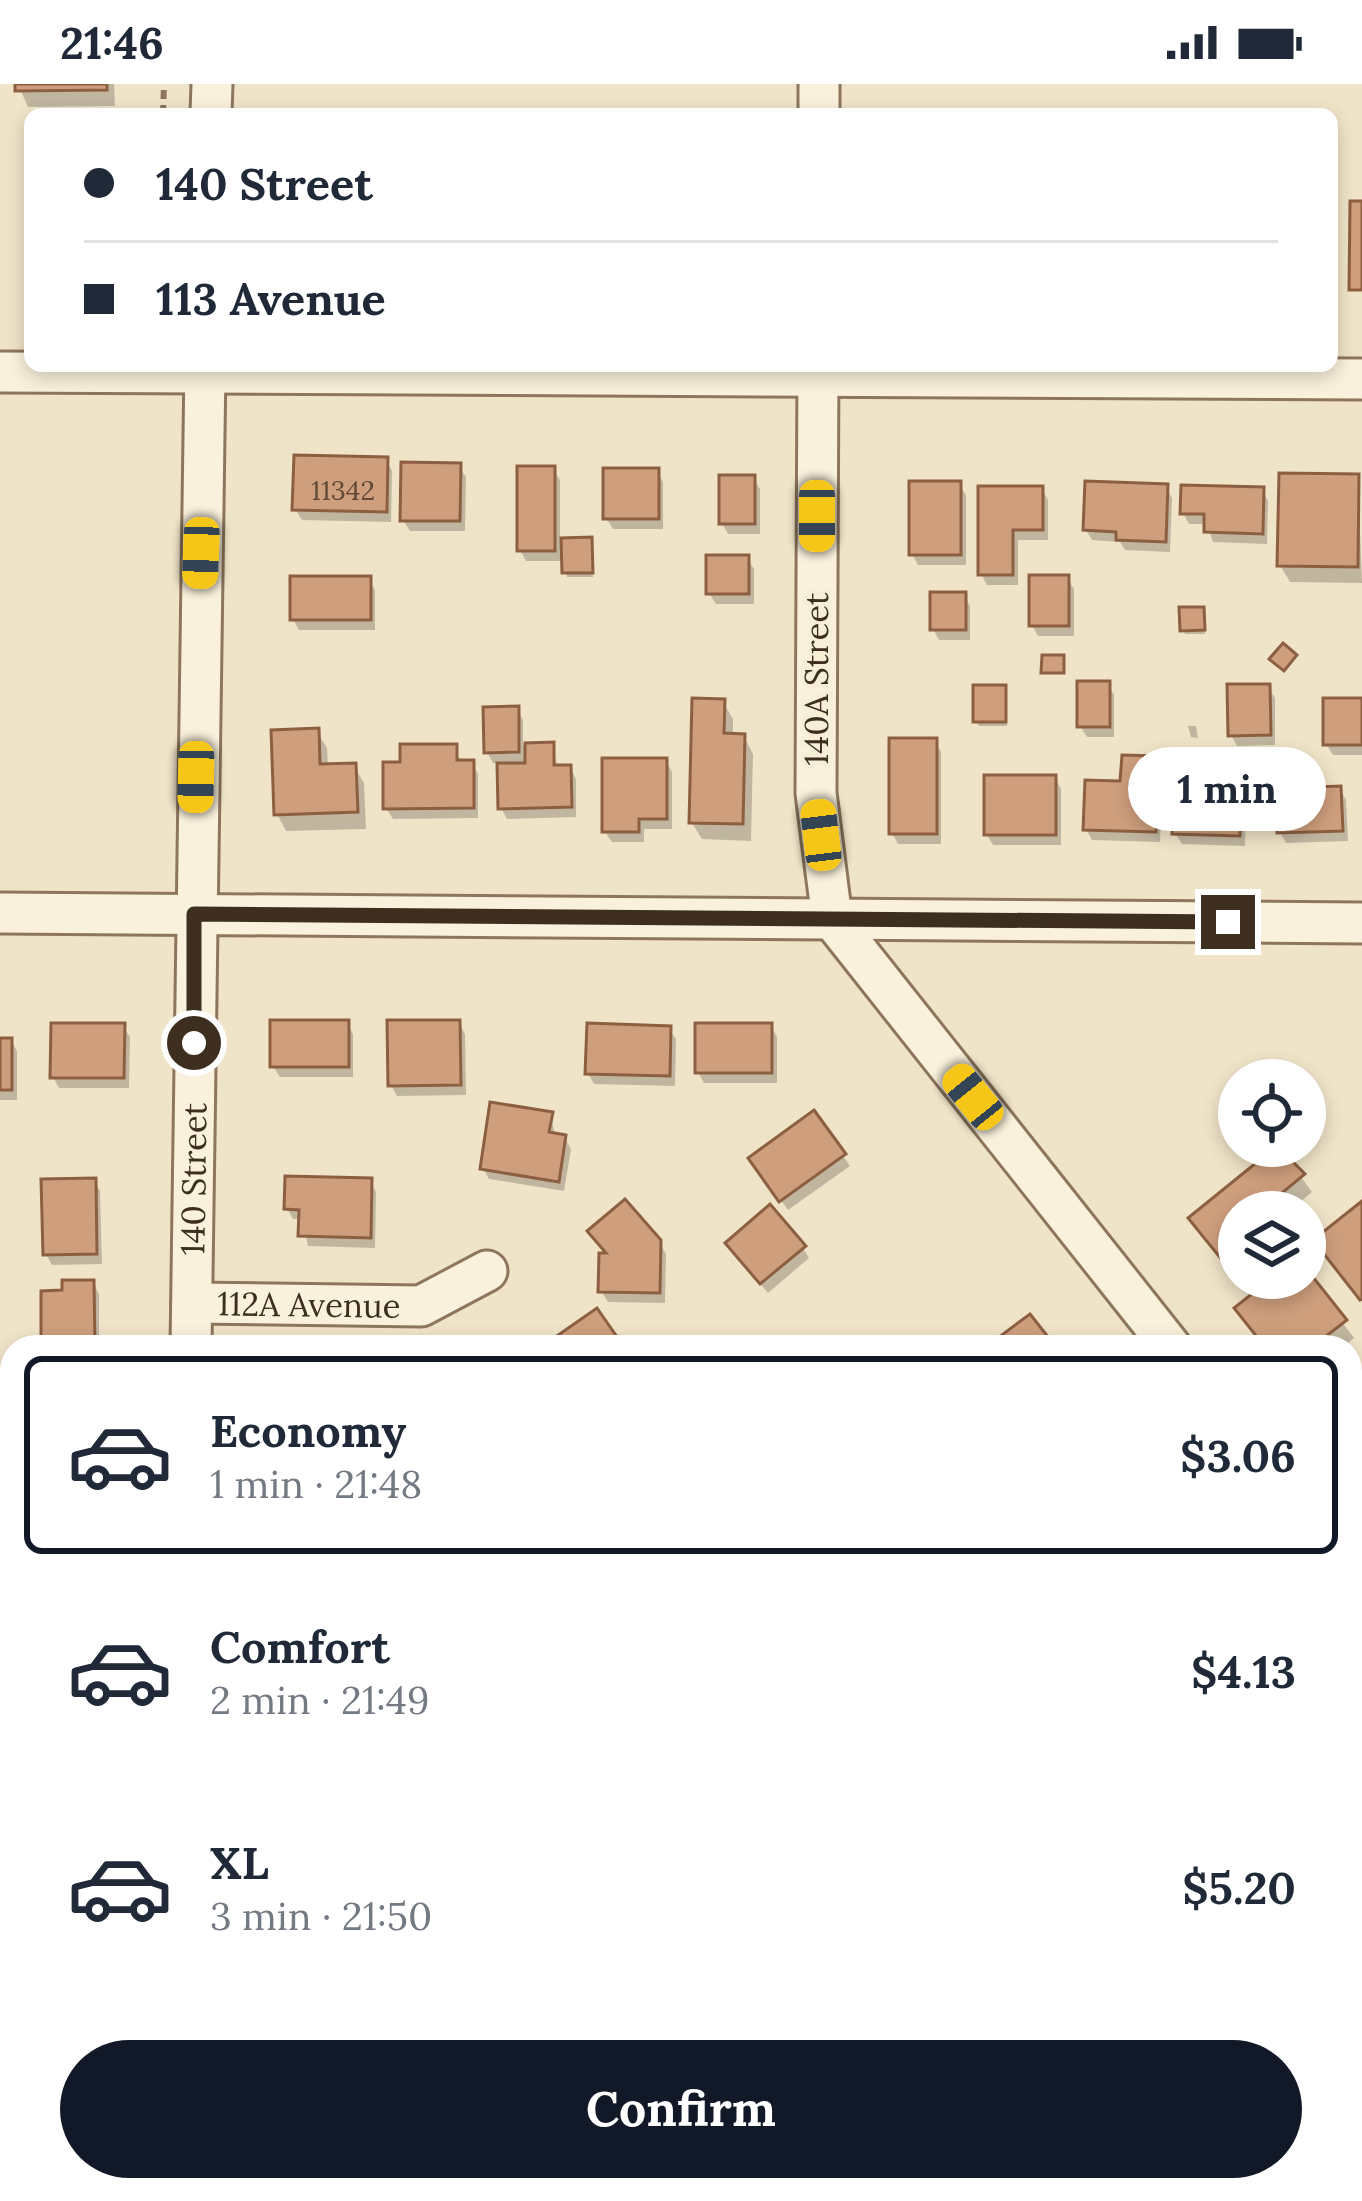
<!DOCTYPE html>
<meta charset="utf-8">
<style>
:root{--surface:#fff;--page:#f2f2f3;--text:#1f2937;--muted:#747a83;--line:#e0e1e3;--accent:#111827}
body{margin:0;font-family:Lora,serif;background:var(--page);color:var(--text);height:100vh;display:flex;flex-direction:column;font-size:45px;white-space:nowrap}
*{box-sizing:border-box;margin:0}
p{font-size:39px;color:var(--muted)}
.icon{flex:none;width:66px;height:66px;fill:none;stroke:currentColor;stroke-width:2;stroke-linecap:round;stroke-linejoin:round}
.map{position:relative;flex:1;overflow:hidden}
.panel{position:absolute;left:0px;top:1251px;width:1362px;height:867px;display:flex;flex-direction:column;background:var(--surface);border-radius:36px 36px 0 0;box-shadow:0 6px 18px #0003}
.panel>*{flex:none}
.guide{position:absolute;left:24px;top:24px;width:1314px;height:264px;border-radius:18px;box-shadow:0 6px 18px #0003;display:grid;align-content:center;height:264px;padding:0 60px;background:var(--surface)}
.buttons{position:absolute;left:1218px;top:975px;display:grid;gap:24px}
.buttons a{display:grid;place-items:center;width:108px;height:108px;border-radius:50%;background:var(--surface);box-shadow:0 6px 18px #0003;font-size:60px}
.end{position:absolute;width:54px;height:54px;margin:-27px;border:15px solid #3d2e20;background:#fff;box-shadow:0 0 0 6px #fff}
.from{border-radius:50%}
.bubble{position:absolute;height:84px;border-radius:42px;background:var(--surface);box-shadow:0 6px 18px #0003;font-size:39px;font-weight:800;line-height:84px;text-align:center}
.car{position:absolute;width:36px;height:72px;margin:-36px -18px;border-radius:15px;box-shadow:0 0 9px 3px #0007;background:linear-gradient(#f5c518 24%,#345 0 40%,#f5c518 0 76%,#345 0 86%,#f5c518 0)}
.guide b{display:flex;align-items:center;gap:42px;height:114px;font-size:45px}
.guide b+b{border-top:3px solid var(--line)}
.guide i{width:30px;height:30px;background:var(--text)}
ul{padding:21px 0 0;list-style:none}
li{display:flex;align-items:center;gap:36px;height:198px;margin:0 24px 18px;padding:0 36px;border:6px solid transparent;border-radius:18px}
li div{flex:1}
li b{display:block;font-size:45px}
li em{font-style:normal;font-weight:800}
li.on{border-color:var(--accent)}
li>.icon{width:108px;height:108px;stroke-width:1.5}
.cta{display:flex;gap:24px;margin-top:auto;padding:24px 60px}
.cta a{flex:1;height:138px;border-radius:72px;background:var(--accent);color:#fff;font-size:48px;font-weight:800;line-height:138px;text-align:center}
.status{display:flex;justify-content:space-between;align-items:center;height:84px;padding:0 60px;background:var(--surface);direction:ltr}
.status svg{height:33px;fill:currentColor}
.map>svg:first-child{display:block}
.shadow{fill:#0003}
.building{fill:#cf9f7d;stroke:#8d5f41;stroke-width:3}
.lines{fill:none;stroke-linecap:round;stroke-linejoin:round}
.minor-casing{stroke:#8d765c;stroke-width:45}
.path{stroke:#8d765c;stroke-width:6;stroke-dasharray:9 6;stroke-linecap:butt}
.minor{stroke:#faf1dc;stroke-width:39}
.route{stroke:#3d2e20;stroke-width:15}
.labels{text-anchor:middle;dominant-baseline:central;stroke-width:9;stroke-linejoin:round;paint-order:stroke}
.number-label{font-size:27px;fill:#624a37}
.street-label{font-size:33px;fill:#3d2e20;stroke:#f7eed8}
</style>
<div class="status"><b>21:46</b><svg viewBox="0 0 49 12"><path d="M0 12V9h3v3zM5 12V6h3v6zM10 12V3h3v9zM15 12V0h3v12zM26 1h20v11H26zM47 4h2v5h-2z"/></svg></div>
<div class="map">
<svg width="1362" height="2117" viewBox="0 0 1362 2117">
<rect width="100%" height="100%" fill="#f0e4c8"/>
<!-- shadow -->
<g class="shadow">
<path d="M 18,0 L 114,0 L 115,22 L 28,23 Z"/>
<path d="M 1332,163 L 1334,166 L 1334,209 L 1332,209 Z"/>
<path d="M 386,376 L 392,387 L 391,438 L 302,436 L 295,425 Z"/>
<path d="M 459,382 L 466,393 L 465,447 L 410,447 L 403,436 Z"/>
<path d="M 553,385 L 560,396 L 560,457 L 590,456 L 593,493 L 567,493 L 564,477 L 526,477 L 520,466 Z"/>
<path d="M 657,387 L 663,398 L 663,445 L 613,445 L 606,434 Z"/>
<path d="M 1358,393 L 1362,499 L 1290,498 L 1280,481 Z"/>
<path d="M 753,394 L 760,405 L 760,450 L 728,450 L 722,439 Z"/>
<path d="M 959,400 L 966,411 L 966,481 L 918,481 L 912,470 Z"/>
<path d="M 1166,403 L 1172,414 L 1170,468 L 1125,466 L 1120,458 L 1092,456 L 1086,446 Z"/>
<path d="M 1042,405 L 1048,416 L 1048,456 L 1018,456 L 1018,501 L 987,501 L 981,490 Z"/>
<path d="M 1262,406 L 1268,417 L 1267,460 L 1213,458 L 1207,440 L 1189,440 L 1183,429 Z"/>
<path d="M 747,474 L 754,485 L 754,520 L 716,520 L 709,509 Z"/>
<path d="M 1067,494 L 1074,505 L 1074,552 L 1038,552 L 1032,541 Z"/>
<path d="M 369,495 L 375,506 L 375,546 L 299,546 L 293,535 Z"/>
<path d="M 964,511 L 970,522 L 970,556 L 939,556 L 933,545 Z"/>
<path d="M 1203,526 L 1205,550 L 1185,550 L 1183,546 Z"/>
<path d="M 1108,600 L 1114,611 L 1114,653 L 1087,653 L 1080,642 Z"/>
<path d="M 1268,603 L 1275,614 L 1275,661 L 1237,662 L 1231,651 Z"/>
<path d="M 1004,604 L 1007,642 L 979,642 L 976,637 Z"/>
<path d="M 723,618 L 733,635 L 733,652 L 744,653 L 753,670 L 751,757 L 702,755 L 692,739 Z"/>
<path d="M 1362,619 L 1362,671 L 1333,671 L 1326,660 Z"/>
<path d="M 517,625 L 523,636 L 523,662 L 552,661 L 558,684 L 570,684 L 576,695 L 576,733 L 507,735 L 501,724 L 500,679 L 493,679 L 487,668 Z"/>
<path d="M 1188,642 L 1196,642 L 1198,654 L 1191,653 Z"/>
<path d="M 317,648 L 327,664 L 328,683 L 354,682 L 364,699 L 366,745 L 286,747 L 277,730 Z"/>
<path d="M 935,657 L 941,668 L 941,760 L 898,760 L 892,749 Z"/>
<path d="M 455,664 L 461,679 L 472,679 L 478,690 L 478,734 L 393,735 L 386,724 L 403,681 Z"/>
<path d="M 1157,675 L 1163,686 L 1160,758 L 1092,756 L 1086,745 L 1123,700 Z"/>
<path d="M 1241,676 L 1247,687 L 1245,762 L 1182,760 L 1175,749 Z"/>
<path d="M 666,677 L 672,688 L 672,745 L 644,745 L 644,758 L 612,758 L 605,748 Z"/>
<path d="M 1312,689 L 1318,706 L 1340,705 L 1346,716 L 1348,757 L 1286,759 L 1280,748 Z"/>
<path d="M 1055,694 L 1061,705 L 1061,761 L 993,761 L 987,751 Z"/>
<path d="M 347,939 L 353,950 L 353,993 L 280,993 L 273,982 Z"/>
<path d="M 459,939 L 465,950 L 466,1011 L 397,1012 L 391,1001 Z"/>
<path d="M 123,942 L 130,953 L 129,1004 L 59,1004 L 53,993 Z"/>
<path d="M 771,942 L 777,953 L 777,999 L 704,999 L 698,988 Z"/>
<path d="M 669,945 L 676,955 L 675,1002 L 594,1000 L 588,989 Z"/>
<path d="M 0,957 L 11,957 L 17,967 L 17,1016 L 0,1016 Z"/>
<path d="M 814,1030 L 850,1082 L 788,1126 L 758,1085 Z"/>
<path d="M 551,1031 L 555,1052 L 565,1054 L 571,1065 L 564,1107 L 489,1095 L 483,1084 Z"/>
<path d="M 1280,1064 L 1312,1108 L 1288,1128 L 1239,1128 L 1239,1186 L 1233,1191 L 1192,1135 Z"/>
<path d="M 94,1097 L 100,1107 L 102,1180 L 52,1181 L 46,1170 Z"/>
<path d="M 370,1097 L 376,1108 L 375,1164 L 308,1162 L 302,1135 L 293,1135 L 287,1124 Z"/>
<path d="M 659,1158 L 666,1170 L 665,1219 L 608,1218 L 601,1207 Z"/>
<path d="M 803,1164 L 809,1174 L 768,1209 L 735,1170 Z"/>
<path d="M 1305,1188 L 1354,1254 L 1343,1263 L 1265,1263 L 1238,1225 L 1290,1194 L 1305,1194 Z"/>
<path d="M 93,1199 L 99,1210 L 99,1263 L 44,1263 L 65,1209 Z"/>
<path d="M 0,1886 L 12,1902 L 12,1919 L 0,1929 Z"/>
<path d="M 637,2106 L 705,2106 L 692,2117 L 646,2117 Z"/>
<path d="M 1109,2106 L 1209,2106 L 1219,2117 L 1116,2117 Z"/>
</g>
<!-- building -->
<g class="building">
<path d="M 15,0 L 107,0 L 107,6 L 15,7 Z"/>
<path d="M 1350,117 L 1362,117 L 1362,206 L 1349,206 Z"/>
<path d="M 294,371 L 388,373 L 387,428 L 292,426 Z"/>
<path d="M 401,378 L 461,379 L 460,437 L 400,437 Z"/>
<rect x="517" y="382" width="38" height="85"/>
<rect x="603" y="384" width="56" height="51"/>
<path d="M 1279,389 L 1359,390 L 1358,483 L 1277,482 Z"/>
<rect x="719" y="391" width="36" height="49"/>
<rect x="909" y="397" width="52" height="74"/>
<path d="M 1085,397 L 1168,400 L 1166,458 L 1116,456 L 1116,448 L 1083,446 Z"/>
<path d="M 1181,401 L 1264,403 L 1263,450 L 1204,448 L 1204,430 L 1180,430 Z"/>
<path d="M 978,402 L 1043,402 L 1043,446 L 1013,446 L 1013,491 L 978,491 Z"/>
<path d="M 592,453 L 593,489 L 562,489 L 561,454 Z"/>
<rect x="706" y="471" width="43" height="39"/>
<rect x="1029" y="491" width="40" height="51"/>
<rect x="290" y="492" width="81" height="44"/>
<rect x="930" y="508" width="36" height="38"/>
<path d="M 1179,523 L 1204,523 L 1205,546 L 1180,547 Z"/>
<path d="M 1283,559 L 1297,571 L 1284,587 L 1269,575 Z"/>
<path d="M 1042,571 L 1064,571 L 1064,589 L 1041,589 Z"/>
<rect x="1077" y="597" width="33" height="46"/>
<path d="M 1227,600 L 1270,600 L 1271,651 L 1228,652 Z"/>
<rect x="973" y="601" width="33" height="37"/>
<path d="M 692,614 L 725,615 L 724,649 L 745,650 L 743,740 L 689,739 Z"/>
<rect x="1323" y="614" width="39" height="47"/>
<path d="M 519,622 L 519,668 L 484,669 L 483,623 Z"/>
<path d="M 319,644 L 320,680 L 356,679 L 358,728 L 274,731 L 271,646 Z"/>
<rect x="889" y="654" width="48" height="96"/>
<path d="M 554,658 L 554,681 L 571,681 L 572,723 L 498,725 L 497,679 L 525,679 L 525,659 Z"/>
<path d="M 400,660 L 457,660 L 457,676 L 474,676 L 474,724 L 383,725 L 383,678 L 400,678 Z"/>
<path d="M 1122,671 L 1159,672 L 1156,748 L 1083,746 L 1085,696 L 1120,697 Z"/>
<path d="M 1203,672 L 1242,673 L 1240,752 L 1172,750 L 1174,708 L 1202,708 Z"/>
<path d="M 602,674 L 667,674 L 667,735 L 639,735 L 639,748 L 602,748 Z"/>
<path d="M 1314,686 L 1314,703 L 1341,702 L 1343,747 L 1277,749 L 1275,688 Z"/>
<rect x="984" y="691" width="72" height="60"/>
<rect x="270" y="936" width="79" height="47"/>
<path d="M 387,936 L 460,936 L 461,1001 L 388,1002 Z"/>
<path d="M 51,939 L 125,939 L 124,994 L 50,994 Z"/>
<path d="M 587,939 L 671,942 L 670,992 L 585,990 Z"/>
<rect x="695" y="939" width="77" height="50"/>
<rect x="0" y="954" width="12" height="52"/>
<path d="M 490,1018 L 553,1028 L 549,1048 L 566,1051 L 559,1098 L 480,1085 Z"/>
<path d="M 814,1026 L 846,1070 L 779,1118 L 748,1074 Z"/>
<path d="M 1277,1062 L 1305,1090 L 1259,1128 L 1239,1128 L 1239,1162 L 1222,1176 L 1188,1134 Z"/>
<path d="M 285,1092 L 372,1094 L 371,1154 L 298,1152 L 299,1126 L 284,1125 Z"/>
<path d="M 96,1094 L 97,1170 L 43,1171 L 41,1095 Z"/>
<path d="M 625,1115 L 661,1156 L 660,1209 L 598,1208 L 599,1169 L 606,1169 L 587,1147 Z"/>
<path d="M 1362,1117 L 1362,1215 L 1360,1216 L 1313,1156 Z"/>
<path d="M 770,1120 L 806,1162 L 760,1200 L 725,1159 Z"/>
<path d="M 1305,1183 L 1347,1236 L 1312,1263 L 1265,1263 L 1234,1224 L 1262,1202 L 1266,1208 L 1285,1194 L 1305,1194 Z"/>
<path d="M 62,1196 L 94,1196 L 95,1263 L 41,1263 L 41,1207 L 62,1206 Z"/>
<path d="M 597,1224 L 624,1263 L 541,1263 Z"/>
<path d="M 1030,1230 L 1056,1263 L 986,1263 Z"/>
<rect x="0" y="1371" width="12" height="26"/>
<path d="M 636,2106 L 686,2106 L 672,2117 L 645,2117 Z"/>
<path d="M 1109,2106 L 1142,2106 L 1131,2117 L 1120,2117 Z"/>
<path d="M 1166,2106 L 1213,2106 L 1221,2113 L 1155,2117 Z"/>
</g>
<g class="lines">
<defs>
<g id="minor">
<path d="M 211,30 L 212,0"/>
<path d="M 819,30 L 819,0"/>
<path d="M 818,282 L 816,709 L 832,835"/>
<path d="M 0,288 L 1362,295"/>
<path d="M 0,829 L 1362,839"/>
<path d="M 832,835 L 1171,1263"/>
<path id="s1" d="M 192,1219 L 421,1222 L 487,1187"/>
<path id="s2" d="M 191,1263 L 205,282"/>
<path d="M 1350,1372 L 1362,1362"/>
<path d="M 1350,1488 L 1362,1501"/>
<path d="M 0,1610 L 12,1600"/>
<path d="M 0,2082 L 12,2096"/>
<path d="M 979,2106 L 988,2117"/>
<path d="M 447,2117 L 460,2106"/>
<path d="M 858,2117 L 871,2106"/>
</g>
</defs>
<!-- minor casing -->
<use href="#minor" class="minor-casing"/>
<!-- path -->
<path class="path" d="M 163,30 L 164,0"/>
<!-- minor -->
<use href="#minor" class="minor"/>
</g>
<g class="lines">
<!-- route -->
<path class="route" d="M 194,959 L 194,830 L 1228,838"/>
</g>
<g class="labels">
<!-- number labels -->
<g class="number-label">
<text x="343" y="406">11342</text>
</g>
<!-- street labels -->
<g class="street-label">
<text transform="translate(816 595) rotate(-90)">140A Street</text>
<text stroke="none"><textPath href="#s2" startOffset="168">140 Street</textPath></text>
<text stroke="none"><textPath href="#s1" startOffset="117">112A Avenue</textPath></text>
</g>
</g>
</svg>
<div class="buttons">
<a><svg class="icon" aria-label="locate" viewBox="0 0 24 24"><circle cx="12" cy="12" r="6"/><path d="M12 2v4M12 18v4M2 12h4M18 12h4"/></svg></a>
<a><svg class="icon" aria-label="layers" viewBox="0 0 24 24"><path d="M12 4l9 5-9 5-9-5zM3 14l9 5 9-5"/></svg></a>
</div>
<i class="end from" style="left:194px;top:959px"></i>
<i class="end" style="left:1228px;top:838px"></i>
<div class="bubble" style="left:1128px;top:663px;width:198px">1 min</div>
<i class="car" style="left:817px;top:432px;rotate:180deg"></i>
<i class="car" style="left:201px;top:469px;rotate:182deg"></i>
<i class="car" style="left:196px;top:693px;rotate:181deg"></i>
<i class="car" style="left:821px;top:751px;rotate:353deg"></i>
<i class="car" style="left:973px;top:1013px;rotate:321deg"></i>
<div class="guide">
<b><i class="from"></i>140 Street</b>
<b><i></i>113 Avenue</b>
</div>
<section class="panel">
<ul>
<li class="on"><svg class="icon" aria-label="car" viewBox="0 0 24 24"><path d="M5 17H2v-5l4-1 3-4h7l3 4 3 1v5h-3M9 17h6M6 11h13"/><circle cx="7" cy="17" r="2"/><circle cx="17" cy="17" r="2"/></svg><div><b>Economy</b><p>1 min · 21:48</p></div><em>$3.06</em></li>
<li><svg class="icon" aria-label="car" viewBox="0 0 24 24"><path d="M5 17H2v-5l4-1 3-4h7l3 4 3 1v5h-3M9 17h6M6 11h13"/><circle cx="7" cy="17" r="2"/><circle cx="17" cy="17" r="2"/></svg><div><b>Comfort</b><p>2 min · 21:49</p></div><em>$4.13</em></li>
<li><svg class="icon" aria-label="car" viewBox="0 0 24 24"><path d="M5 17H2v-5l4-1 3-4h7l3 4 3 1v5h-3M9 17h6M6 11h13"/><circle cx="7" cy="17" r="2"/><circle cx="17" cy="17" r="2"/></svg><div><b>XL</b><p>3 min · 21:50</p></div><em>$5.20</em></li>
</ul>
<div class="cta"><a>Confirm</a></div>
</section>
</div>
